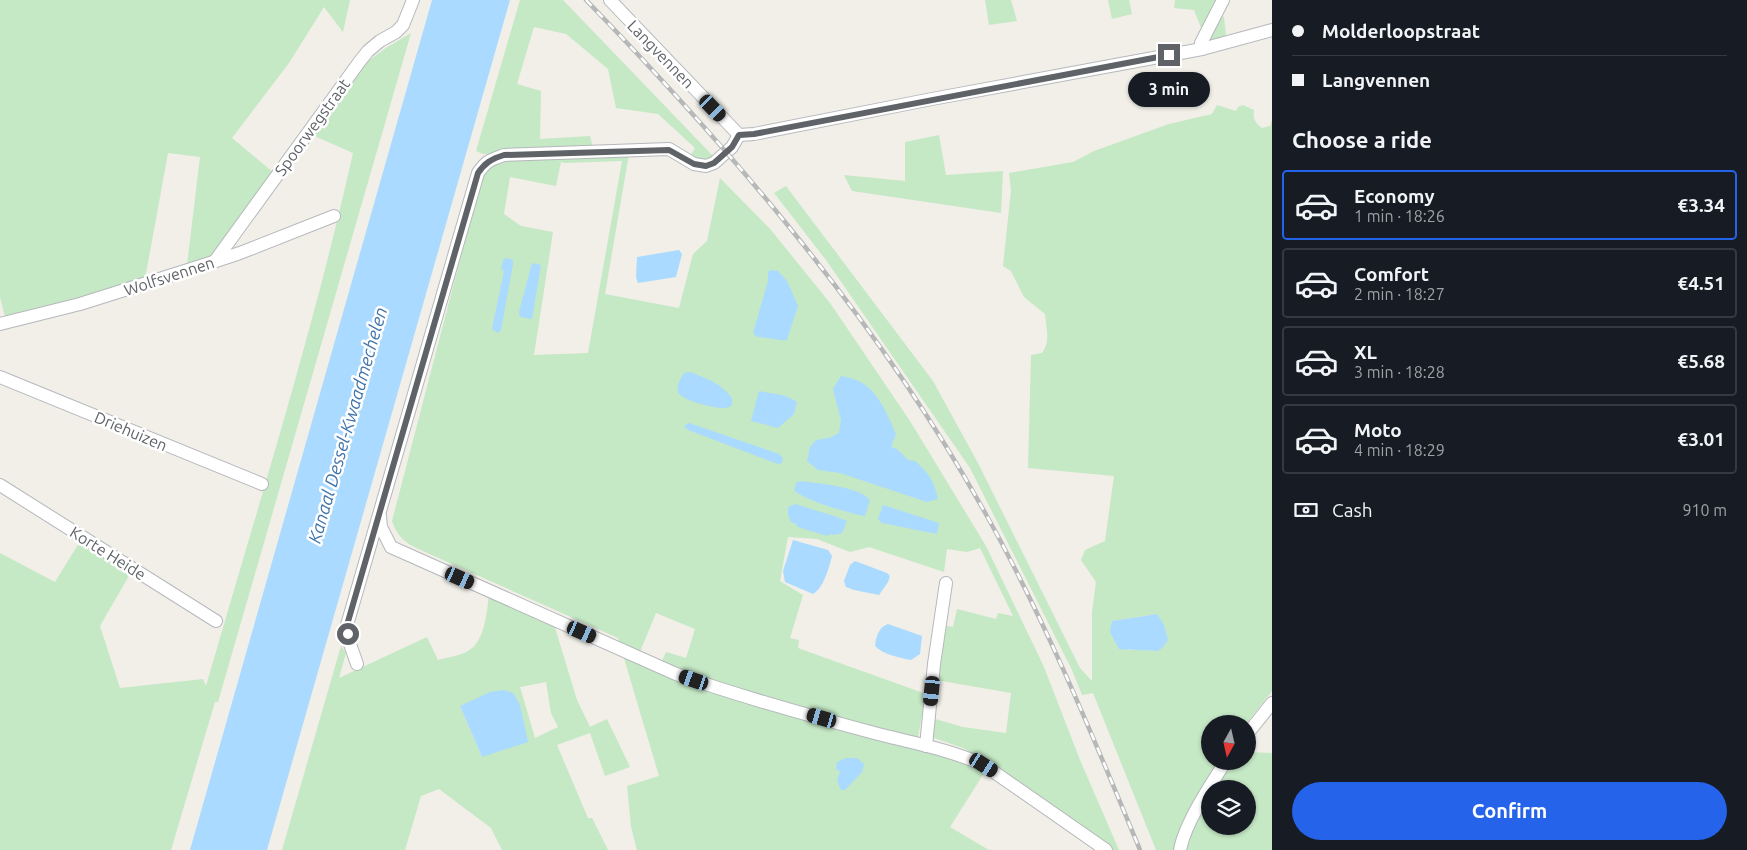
<!DOCTYPE html>
<meta charset="utf-8">
<style>
:root{--surface:#171b24;--page:#20242c;--text:#f1f3f6;--muted:#9ea1a6;--line:#363941;--accent:#2563eb}
body{margin:0;font-family:Ubuntu,sans-serif;background:var(--page);color:var(--text);height:100vh;display:flex;flex-direction:column;font-size:19px;white-space:nowrap}
*{box-sizing:border-box;margin:0}
p{font-size:16px;color:var(--muted)}
.icon{flex:none;width:28px;height:28px;fill:none;stroke:currentColor;stroke-width:2;stroke-linecap:round;stroke-linejoin:round}
.map{position:relative;flex:1;overflow:hidden}
.panel{display:flex;flex-direction:column;background:var(--surface);width:475px}
.panel>*{flex:none}
.guide{display:grid;align-content:center;height:110px;padding:0 20px;background:var(--surface)}
.needle{width:32px;rotate:188deg}
.tools{position:absolute;left:1201px;top:715px;display:grid;gap:10px}
.tools a{display:grid;place-items:center;width:55px;height:55px;border-radius:50%;background:var(--surface);box-shadow:0 1px 4px #0004;font-size:25px}
.end{position:absolute;width:22px;height:22px;margin:-11px;border:6px solid #5f6368;background:#fff;box-shadow:0 0 0 2px #fff}
.from{border-radius:50%}
.bubble{position:absolute;height:35px;border-radius:18px;background:var(--surface);box-shadow:0 1px 4px #0004;font-size:16px;font-weight:600;line-height:35px;text-align:center}
.car{position:absolute;width:15px;height:30px;margin:-15px -8px;border-radius:6px;box-shadow:0 0 4px 1px #0007;background:linear-gradient(#222 24%,#8ab4d8 0 40%,#222 0 76%,#8ab4d8 0 86%,#222 0)}
.guide b{display:flex;align-items:center;gap:18px;height:48px;font-size:19px}
.guide b+b{border-top:1px solid var(--line)}
.guide i{width:12px;height:12px;background:var(--text)}
ul{padding:0;list-style:none}
li{display:flex;align-items:center;gap:15px;height:70px;margin:0 10px 8px;padding:0 10px;border:2px solid var(--line);border-radius:5px}
li div{flex:1}
li b{display:block;font-size:19px}
li em{font-style:normal;font-weight:600}
li.current{border-color:var(--accent)}
li>.icon{width:45px;height:45px;stroke-width:1.5}
h2{padding:0 20px;font-size:22px;line-height:60px}
.pay{display:flex;align-items:center;gap:12px;height:55px;padding:0 20px;font-size:19px}
.pay p{margin-inline-start:auto}
.primary-button{display:flex;gap:10px;margin-top:auto;padding:10px 20px}
.primary-button a{flex:1;height:58px;border-radius:30px;background:var(--accent);color:#fff;font-size:20px;font-weight:600;line-height:58px;text-align:center}
main{display:flex;flex:1;min-height:0}
.map>svg:first-child{display:block}
.green{fill:#c5e8c5;fill-rule:evenodd}
.water{fill:#aadaff}
.lines{fill:none;stroke-linecap:round;stroke-linejoin:round}
.minor-casing{stroke:#b5b8bc;stroke-width:14}
.minor{stroke:#fff;stroke-width:12}
.rail-casing{stroke:#b6b7b8;stroke-width:4.5}
.rail{stroke:#fff;stroke-width:2.5;stroke-dasharray:8;stroke-linecap:butt}
.route{stroke:#5f6368;stroke-width:6}
.labels{text-anchor:middle;dominant-baseline:central;stroke-width:5;stroke-linejoin:round;paint-order:stroke}
.street-label{font-size:16px;fill:#5f6368;stroke:#fff}
.water-label{font-size:18px;font-style:italic;fill:#4174aa;stroke:#fff}
</style>
<main>
<div class="map">
<svg width="1272" height="850" viewBox="0 0 1272 850">
<rect width="100%" height="100%" fill="#f1efe8"/>
<!-- green -->
<g class="green">
<path d="M 0,0 L 350,0 L 343,32 L 324,7 L 289,63 L 232,138 L 274,173 L 215,256 L 187,265 L 200,157 L 168,153 L 145,279 L 79,299 L 5,317 L 0,297 Z"/>
<path d="M 520,0 L 563,0 L 714,157 L 703,161 L 691,155 L 695,148 L 658,114 L 616,108 L 608,69 L 566,34 L 534,27 L 517,84 L 541,91 L 540,139 L 590,136 L 593,148 L 483,154 L 476,151 Z"/>
<path d="M 985,0 L 1011,0 L 1017,21 L 989,25 Z"/>
<path d="M 1108,0 L 1129,0 L 1132,14 L 1112,19 Z"/>
<path d="M 1175,0 L 1216,0 L 1210,10 L 1224,17 L 1226,35 L 1207,43 L 1194,10 L 1174,8 Z"/>
<path d="M 411,33 L 218,702 L 215,702 L 171,850 L 0,850 L 0,553 L 55,582 L 79,543 L 130,574 L 100,626 L 120,688 L 203,679 L 206,686 C 257,509 313,333 353,153 L 310,134 L 364,64 L 386,48 Z"/>
<path d="M 1217,105 L 1236,111 L 1238,107 L 1243,105 L 1254,110 C 1253,119 1255,123 1262,128 L 1270,126 L 1272,120 L 1272,691 L 1246,724 L 1210,724 L 1210,761 L 1248,761 L 1248,752 L 1272,753 L 1272,850 L 1156,850 L 1093,693 L 1082,695 L 1072,670 L 970,468 L 826,260 L 774,193 L 786,186 L 933,381 L 979,465 L 1080,668 L 1092,681 L 1092,612 L 1096,582 L 1081,560 L 1085,550 L 1105,541 L 1114,476 L 1028,468 L 1031,355 L 1042,353 C 1051,341 1046,327 1045,314 L 1024,297 L 1011,271 L 1003,266 L 1011,190 L 1009,173 L 1073,162 L 1094,151 L 1169,124 L 1212,114 ZM 1157,614 L 1156,651 L 1142,650 L 1129,650 L 1112,621 ZM 1210,789 L 1248,789 L 1248,826 L 1210,826 Z"/>
<path d="M 939,135 L 946,175 L 1003,171 L 1001,213 L 852,191 L 844,175 L 905,181 L 905,142 Z"/>
<path d="M 629,154 L 605,294 L 679,308 L 693,254 L 707,241 L 720,178 L 771,230 L 830,303 L 910,421 L 986,546 L 1044,667 L 1080,760 L 1119,850 L 1109,850 L 992,764 L 963,748 L 931,737 L 932,718 L 963,727 L 1006,733 L 1011,693 L 936,680 L 943,625 L 953,627 L 957,609 L 996,619 L 998,613 L 1013,616 L 980,548 L 967,552 L 947,549 L 944,572 L 869,547 L 850,552 L 817,539 L 788,537 L 780,581 L 803,595 L 790,638 L 799,640 L 798,648 L 926,694 L 916,748 L 962,762 L 984,773 L 950,827 L 989,850 L 637,850 L 631,827 L 627,786 L 659,776 L 618,638 L 434,556 C 413,546 400,544 392,521 L 485,164 L 509,159 ZM 622,161 L 588,353 L 534,355 L 553,232 L 521,226 L 504,214 L 510,177 L 556,186 L 561,162 L 565,163 ZM 656,613 L 695,629 L 686,658 L 666,652 L 659,668 L 637,659 Z"/>
<path d="M 489,594 L 553,621 L 577,700 L 590,727 L 607,719 L 630,767 L 605,776 L 590,733 L 557,745 L 588,818 L 592,818 L 608,850 L 502,850 L 491,828 L 439,789 L 421,796 L 405,850 L 282,850 L 341,646 L 346,653 L 339,678 L 427,637 L 438,660 C 448,657 460,656 468,651 C 485,642 487,611 489,594 ZM 546,682 L 551,713 L 558,727 L 535,738 L 520,687 ZM 474,700 L 482,757 L 460,706 Z"/>
</g>
<!-- water -->
<g class="water">
<path d="M 432,0 L 510,0 L 267,850 L 190,850 Z"/>
<path d="M 679,250 L 682,254 L 676,277 L 638,283 L 636,277 L 637,257 Z"/>
<path d="M 506,258 L 513,260 L 513,264 L 501,330 L 498,333 L 492,329 L 504,271 L 501,269 L 503,260 Z"/>
<path d="M 532,263 L 541,265 L 532,319 L 520,317 L 519,312 Z"/>
<path d="M 771,270 L 778,271 L 787,281 L 798,306 L 787,340 C 778,341 767,337 757,337 L 753,333 L 768,281 L 768,272 Z"/>
<path d="M 691,372 C 710,381 718,381 732,398 L 732,405 C 730,407 727,408 725,408 C 716,409 680,400 678,392 C 676,386 681,378 684,373 Z"/>
<path d="M 841,376 C 846,377 852,378 856,380 C 878,389 887,414 896,434 L 891,447 L 897,449 L 908,460 L 915,461 C 929,474 934,480 938,499 L 927,502 L 840,473 L 818,470 L 807,461 L 810,447 L 816,440 L 829,438 L 839,433 L 841,420 L 833,389 Z"/>
<path d="M 759,391 L 786,396 L 797,402 L 794,414 L 778,428 L 751,421 Z"/>
<path d="M 689,423 L 779,454 L 783,458 L 782,463 L 778,464 L 688,430 L 684,426 Z"/>
<path d="M 800,481 C 816,483 861,487 870,500 L 865,516 C 851,514 803,500 794,490 L 796,483 Z"/>
<path d="M 795,504 L 834,516 L 847,521 L 842,533 L 834,535 L 830,534 L 827,536 L 798,527 L 796,524 L 791,522 L 788,514 L 788,507 Z"/>
<path d="M 883,505 L 939,523 L 937,534 L 882,523 L 878,519 Z"/>
<path d="M 793,540 L 828,550 L 832,556 C 829,567 824,588 813,594 L 785,582 L 783,571 Z"/>
<path d="M 855,561 L 887,573 L 890,576 L 888,582 L 879,595 L 854,590 L 846,587 L 844,581 L 850,565 Z"/>
<path d="M 1157,614 L 1164,625 L 1168,640 L 1162,648 L 1157,651 L 1119,649 L 1110,632 L 1112,621 Z"/>
<path d="M 888,624 L 922,636 L 920,654 L 911,660 C 900,658 882,654 875,646 C 876,636 879,627 888,624 Z"/>
<path d="M 504,690 L 513,693 L 520,705 L 528,742 L 482,757 L 460,706 L 490,692 Z"/>
<path d="M 846,758 L 857,758 L 864,764 L 862,772 L 845,790 L 841,790 L 837,781 L 840,771 L 836,769 L 837,762 Z"/>
</g>
<g class="lines">
<defs>
<g id="minor">
<path d="M 610,0 L 739,135"/>
<path d="M 1202,49 L 1201,43 L 1223,0"/>
<path d="M 739,135 L 754,134 L 932,99 L 1202,49 L 1272,30"/>
<path d="M 215,261 L 360,61 L 368,51 L 380,41 L 396,32 L 403,25 L 413,0"/>
<path d="M 0,324 L 80,304 L 207,264 L 240,253 L 334,216"/>
<path d="M 0,377 L 262,484"/>
<path d="M 0,485 L 216,621"/>
<path d="M 380,516 L 381,527 L 391,547 L 676,674 C 742,697 810,716 878,734 C 914,743 951,750 984,765 L 1106,850"/>
<path d="M 357,664 L 350,644 L 347,625 L 478,173 C 486,161 490,160 504,155 L 669,149 L 694,164 L 706,166 L 714,163 L 732,147 L 739,135"/>
<path d="M 1248,733 L 1272,703"/>
<path d="M 926,746 L 934,664 L 946,583"/>
<path d="M 1180,850 C 1185,823 1211,784 1226,761"/>
</g>
</defs>
<!-- minor casing -->
<use href="#minor" class="minor-casing"/>
<!-- minor -->
<use href="#minor" class="minor"/>
<defs>
<path id="rail" d="M 586,0 C 736,155 877,320 983,509 C 1045,619 1092,734 1140,850"/>
</defs>
<!-- rail casing -->
<use href="#rail" class="rail-casing"/>
<!-- rail -->
<use href="#rail" class="rail"/>
</g>
<g class="lines">
<!-- route -->
<path class="route" d="M 348,634 L 347,625 L 478,173 C 485,163 491,159 504,155 L 669,150 L 694,164 L 706,166 L 714,163 L 732,147 L 739,135 L 754,134 L 1169,55"/>
</g>
<g class="labels">
<!-- street labels -->
<g class="street-label">
<text transform="translate(661 54) rotate(46)">Langvennen</text>
<text transform="translate(312 127) rotate(-54)">Spoorwegstraat</text>
<text transform="translate(169 276) rotate(-18)">Wolfsvennen</text>
<text transform="translate(131 431) rotate(23)">Driehuizen</text>
<text transform="translate(108 553) rotate(32)">Korte Heide</text>
</g>
<!-- water labels -->
<g class="water-label">
<text transform="translate(347 425) rotate(-74)">Kanaal Dessel-Kwaadmechelen</text>
</g>
</g>
</svg>
<div class="tools">
<a><svg class="needle" viewBox="-14 -14 28 28"><path d="M0-13l5 13h-10z" fill="#e53935"/><path d="M0 13l5-13h-10z" fill="#9ea1a6"/></svg></a>
<a><svg class="icon" aria-label="layers" viewBox="0 0 24 24"><path d="M12 4l9 5-9 5-9-5zM3 14l9 5 9-5"/></svg></a>
</div>
<i class="end from" style="left:348px;top:634px"></i>
<i class="end" style="left:1169px;top:55px"></i>
<div class="bubble" style="left:1128px;top:72px;width:82px">3 min</div>
<i class="car" style="left:713px;top:108px;rotate:136deg"></i>
<i class="car" style="left:460px;top:578px;rotate:114deg"></i>
<i class="car" style="left:582px;top:632px;rotate:114deg"></i>
<i class="car" style="left:694px;top:680px;rotate:289deg"></i>
<i class="car" style="left:932px;top:691px;rotate:186deg"></i>
<i class="car" style="left:822px;top:718px;rotate:286deg"></i>
<i class="car" style="left:984px;top:765px;rotate:122deg"></i>
</div>
<section class="panel">
<div class="guide">
<b><i class="from"></i>Molderloopstraat</b>
<b><i></i>Langvennen</b>
</div>
<h2>Choose a ride</h2>
<ul>
<li class="current"><svg class="icon" aria-label="car" viewBox="0 0 24 24"><path d="M5 17H2v-5l4-1 3-4h7l3 4 3 1v5h-3M9 17h6M6 11h13"/><circle cx="7" cy="17" r="2"/><circle cx="17" cy="17" r="2"/></svg><div><b>Economy</b><p>1 min · 18:26</p></div><em>€3.34</em></li>
<li><svg class="icon" aria-label="car" viewBox="0 0 24 24"><path d="M5 17H2v-5l4-1 3-4h7l3 4 3 1v5h-3M9 17h6M6 11h13"/><circle cx="7" cy="17" r="2"/><circle cx="17" cy="17" r="2"/></svg><div><b>Comfort</b><p>2 min · 18:27</p></div><em>€4.51</em></li>
<li><svg class="icon" aria-label="car" viewBox="0 0 24 24"><path d="M5 17H2v-5l4-1 3-4h7l3 4 3 1v5h-3M9 17h6M6 11h13"/><circle cx="7" cy="17" r="2"/><circle cx="17" cy="17" r="2"/></svg><div><b>XL</b><p>3 min · 18:28</p></div><em>€5.68</em></li>
<li><svg class="icon" aria-label="car" viewBox="0 0 24 24"><path d="M5 17H2v-5l4-1 3-4h7l3 4 3 1v5h-3M9 17h6M6 11h13"/><circle cx="7" cy="17" r="2"/><circle cx="17" cy="17" r="2"/></svg><div><b>Moto</b><p>4 min · 18:29</p></div><em>€3.01</em></li>
</ul>
<div class="pay"><svg class="icon" aria-label="cash" viewBox="0 0 24 24"><path d="M3 7h18v10H3z"/><circle cx="12" cy="12" r="2"/></svg>Cash<p>910 m</p></div>
<div class="primary-button"><a>Confirm</a></div>
</section>
</main>
